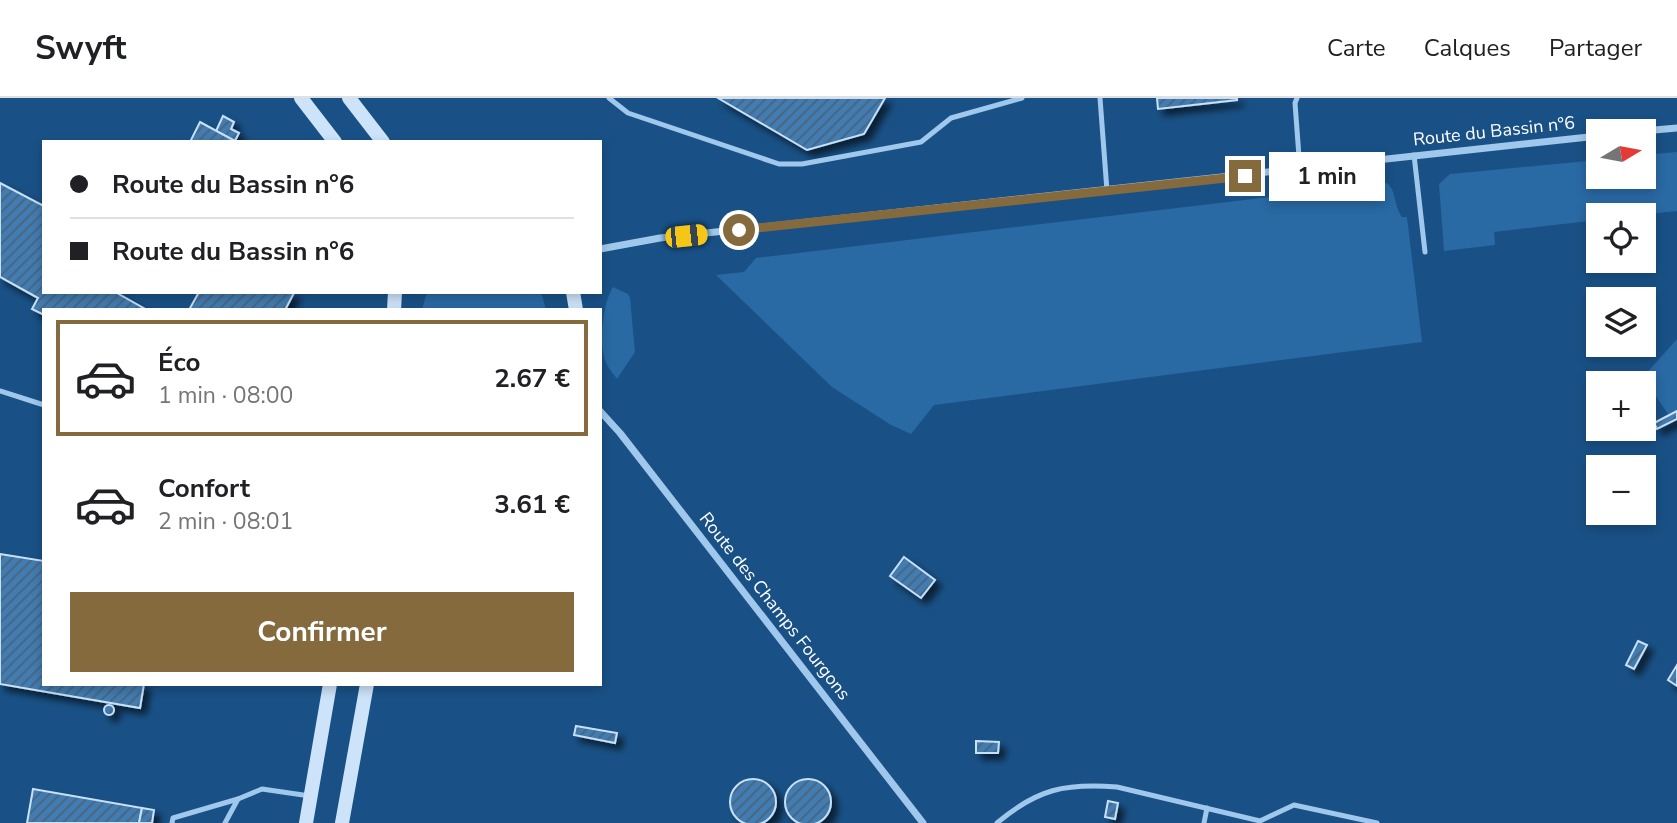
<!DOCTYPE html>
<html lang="fr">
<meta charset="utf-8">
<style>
:root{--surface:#fff;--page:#f6f6f6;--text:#202124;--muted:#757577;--line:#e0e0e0;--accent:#846a3d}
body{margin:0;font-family:"Nunito Sans",sans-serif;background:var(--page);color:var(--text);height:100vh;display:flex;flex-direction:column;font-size:26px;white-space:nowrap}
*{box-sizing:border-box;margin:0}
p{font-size:23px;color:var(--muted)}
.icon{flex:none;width:38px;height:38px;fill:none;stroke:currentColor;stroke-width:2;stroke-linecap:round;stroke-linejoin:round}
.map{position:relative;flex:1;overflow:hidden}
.panel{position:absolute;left:42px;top:210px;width:560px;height:378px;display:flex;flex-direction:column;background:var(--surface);border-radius:0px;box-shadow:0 4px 10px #0003}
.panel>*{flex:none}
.guide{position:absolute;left:42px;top:42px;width:560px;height:154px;border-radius:0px;box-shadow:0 4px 10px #0003;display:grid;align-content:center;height:154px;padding:0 28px;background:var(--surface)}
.needle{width:46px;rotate:80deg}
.fabs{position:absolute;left:1586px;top:21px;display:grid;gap:14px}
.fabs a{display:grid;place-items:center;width:70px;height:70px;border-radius:0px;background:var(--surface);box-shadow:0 4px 10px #0003;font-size:35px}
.end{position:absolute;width:32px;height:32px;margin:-16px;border:9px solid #846a3d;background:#fff;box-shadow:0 0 0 4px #fff}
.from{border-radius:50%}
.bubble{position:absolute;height:49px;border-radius:0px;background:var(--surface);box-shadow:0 4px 10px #0003;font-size:23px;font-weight:700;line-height:49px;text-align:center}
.car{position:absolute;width:21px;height:42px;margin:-21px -10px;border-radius:9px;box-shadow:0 0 5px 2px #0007;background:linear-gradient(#f5c518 24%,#345 0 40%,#f5c518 0 76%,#345 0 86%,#f5c518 0)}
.guide b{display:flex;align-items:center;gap:24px;height:66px;font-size:26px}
.guide b+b{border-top:2px solid var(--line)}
.guide i{width:18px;height:18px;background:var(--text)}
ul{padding:12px 0 0;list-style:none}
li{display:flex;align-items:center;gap:21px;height:116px;margin:0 14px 10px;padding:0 14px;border:4px solid transparent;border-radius:0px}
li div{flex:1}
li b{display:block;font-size:26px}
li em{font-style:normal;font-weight:700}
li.current{border-color:var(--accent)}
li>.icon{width:63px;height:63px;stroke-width:1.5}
.cta{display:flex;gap:14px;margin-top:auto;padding:14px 28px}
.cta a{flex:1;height:80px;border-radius:0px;background:var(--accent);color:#fff;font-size:28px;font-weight:700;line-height:80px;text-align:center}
header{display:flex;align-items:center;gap:42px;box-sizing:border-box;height:98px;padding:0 35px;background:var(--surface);border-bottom:2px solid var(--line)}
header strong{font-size:33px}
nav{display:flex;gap:38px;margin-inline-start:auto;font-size:24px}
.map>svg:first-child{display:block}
.grass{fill:#2969a4}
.building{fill:url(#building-hatch);stroke:#c6e1f9;stroke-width:2;filter:url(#shadow)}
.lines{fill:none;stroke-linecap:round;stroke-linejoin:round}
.lane{stroke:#a0c8ec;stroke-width:5}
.street{stroke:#a0c8ec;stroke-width:7}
.secondary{stroke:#cde3f9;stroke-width:14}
.route{stroke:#846a3d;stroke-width:9}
.labels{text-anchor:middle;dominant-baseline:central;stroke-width:5;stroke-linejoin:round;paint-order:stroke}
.street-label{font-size:18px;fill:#fff;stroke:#195186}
</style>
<header>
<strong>Swyft</strong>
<nav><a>Carte</a><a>Calques</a><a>Partager</a></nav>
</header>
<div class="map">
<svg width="1677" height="725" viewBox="0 0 1677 725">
<defs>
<pattern id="building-hatch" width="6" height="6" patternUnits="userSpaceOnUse" patternTransform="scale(1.75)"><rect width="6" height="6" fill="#427bb0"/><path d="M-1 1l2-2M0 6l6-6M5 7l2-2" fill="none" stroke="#47647e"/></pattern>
<filter id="shadow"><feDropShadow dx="6" dy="6" stdDeviation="3.5" flood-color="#0009"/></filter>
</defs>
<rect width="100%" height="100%" fill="#195186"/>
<!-- grass -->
<g class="grass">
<path d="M 1677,54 L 1677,113 L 1638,117 L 1598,117 L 1598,122 L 1494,134 L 1495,147 L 1444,153 L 1439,86 L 1450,76 L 1598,62 L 1598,79 L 1643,79 L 1643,57 Z"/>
<path d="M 1387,85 C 1397,94 1393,106 1402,119 L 1407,119 L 1422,244 L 934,307 L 911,336 L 891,327 L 832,289 L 716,177 L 744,174 L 756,160 Z"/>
<path d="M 613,189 L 628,196 L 630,200 L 635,254 L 617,281 C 613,275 607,269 605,262 C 599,245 603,204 613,189 Z"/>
<path d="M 427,194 L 541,194 L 546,212 L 422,212 Z"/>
<path d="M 1677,241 L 1677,312 L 1668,316 L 1643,279 Z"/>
</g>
<!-- building -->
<g class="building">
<path d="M 718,0 L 885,0 L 864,36 L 807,52 Z"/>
<path d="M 1157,0 L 1237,0 L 1237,2 L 1158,11 Z"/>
<path d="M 223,18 L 234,24 L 231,31 L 239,35 L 235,43 L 216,33 Z"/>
<path d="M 200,24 L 235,43 L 235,44 L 190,44 Z"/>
<path d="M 0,85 L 44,108 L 44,194 L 115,194 L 147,212 L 44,212 L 44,217 L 32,211 L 38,200 L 0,179 Z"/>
<path d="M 199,194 L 293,194 L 294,195 L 285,212 L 189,212 Z"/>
<path d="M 1677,313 L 1677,321 L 1657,331 L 1654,325 Z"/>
<path d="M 0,456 L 44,463 L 44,586 L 144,586 L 140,610 L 0,586 Z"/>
<path d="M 904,459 L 935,482 L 921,500 L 890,478 Z"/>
<path d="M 1638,543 L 1647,547 L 1634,571 L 1626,567 Z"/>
<path d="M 1677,567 L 1677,588 L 1668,582 Z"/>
<circle cx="109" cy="612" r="5"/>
<path d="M 576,628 L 617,635 L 615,645 L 574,637 Z"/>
<path d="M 976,643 L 999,644 L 998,655 L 976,655 Z"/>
<circle cx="808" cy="704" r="23"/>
<circle cx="753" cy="704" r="23"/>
<path d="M 33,691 L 142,710 L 139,725 L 27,725 Z"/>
<path d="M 1108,703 L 1118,705 L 1115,721 L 1105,719 Z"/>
<path d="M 142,710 L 154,712 L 152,725 L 139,725 Z"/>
</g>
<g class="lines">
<!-- lane -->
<g class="lane">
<path d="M 609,0 L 628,15 L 779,66 L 802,66 L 921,44 L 951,20 L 1022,0"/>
<path d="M 1100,0 L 1107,93"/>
<path d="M 1297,0 L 1295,5 L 1300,72"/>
<path d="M 1414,57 L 1425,154"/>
<path d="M 0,293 L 44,307"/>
<path d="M 172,725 L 173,720 L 238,701"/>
<path d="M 225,725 L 238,701 L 262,691 L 310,698"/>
<path d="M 997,725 C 1037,691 1065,685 1117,689 L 1260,723 L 1294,707 L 1377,725"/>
<path d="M 1204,725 L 1207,710"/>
</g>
<!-- street -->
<g class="street">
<path d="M 1643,33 L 1677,30"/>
<path d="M 600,151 L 660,140 L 1598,38"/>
<path d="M 600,313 L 620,335 L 923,725"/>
</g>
<!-- secondary -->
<g class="secondary">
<path d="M 301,0 L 335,44"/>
<path d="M 349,0 L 383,44"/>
<path d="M 573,194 L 576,212"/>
<path d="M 394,212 L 395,194"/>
<path d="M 306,725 L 330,586"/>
<path d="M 342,725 L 367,586"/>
</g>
</g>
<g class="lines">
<!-- route -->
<path class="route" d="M 739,132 L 1245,78"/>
</g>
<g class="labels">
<!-- street labels -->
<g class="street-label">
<text transform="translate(1494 33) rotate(-6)">Route du Bassin n°6</text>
<text transform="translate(775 508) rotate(52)">Route des Champs Fourgons</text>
</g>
</g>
</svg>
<div class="fabs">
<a><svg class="needle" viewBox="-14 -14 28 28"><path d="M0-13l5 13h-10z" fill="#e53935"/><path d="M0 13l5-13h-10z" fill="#757577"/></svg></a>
<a><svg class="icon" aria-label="locate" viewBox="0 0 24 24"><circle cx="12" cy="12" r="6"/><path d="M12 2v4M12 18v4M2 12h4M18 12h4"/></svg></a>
<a><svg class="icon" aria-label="layers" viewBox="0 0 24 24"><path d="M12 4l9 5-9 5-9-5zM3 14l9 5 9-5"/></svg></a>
<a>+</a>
<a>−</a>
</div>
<i class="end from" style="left:739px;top:132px"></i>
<i class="end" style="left:1245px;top:78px"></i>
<div class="bubble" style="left:1269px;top:54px;width:116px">1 min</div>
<i class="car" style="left:686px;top:138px;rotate:84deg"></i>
<div class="guide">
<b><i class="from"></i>Route du Bassin n°6</b>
<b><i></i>Route du Bassin n°6</b>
</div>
<section class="panel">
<ul>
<li class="current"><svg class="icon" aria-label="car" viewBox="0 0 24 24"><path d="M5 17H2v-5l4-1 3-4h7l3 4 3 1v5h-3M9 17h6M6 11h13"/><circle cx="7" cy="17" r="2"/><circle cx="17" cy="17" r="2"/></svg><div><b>Éco</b><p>1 min · 08:00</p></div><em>2.67 €</em></li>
<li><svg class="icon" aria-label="car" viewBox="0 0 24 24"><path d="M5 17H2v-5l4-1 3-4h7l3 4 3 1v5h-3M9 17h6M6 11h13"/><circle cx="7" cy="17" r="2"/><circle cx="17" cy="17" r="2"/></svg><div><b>Confort</b><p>2 min · 08:01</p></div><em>3.61 €</em></li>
</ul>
<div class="cta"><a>Confirmer</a></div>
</section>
</div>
